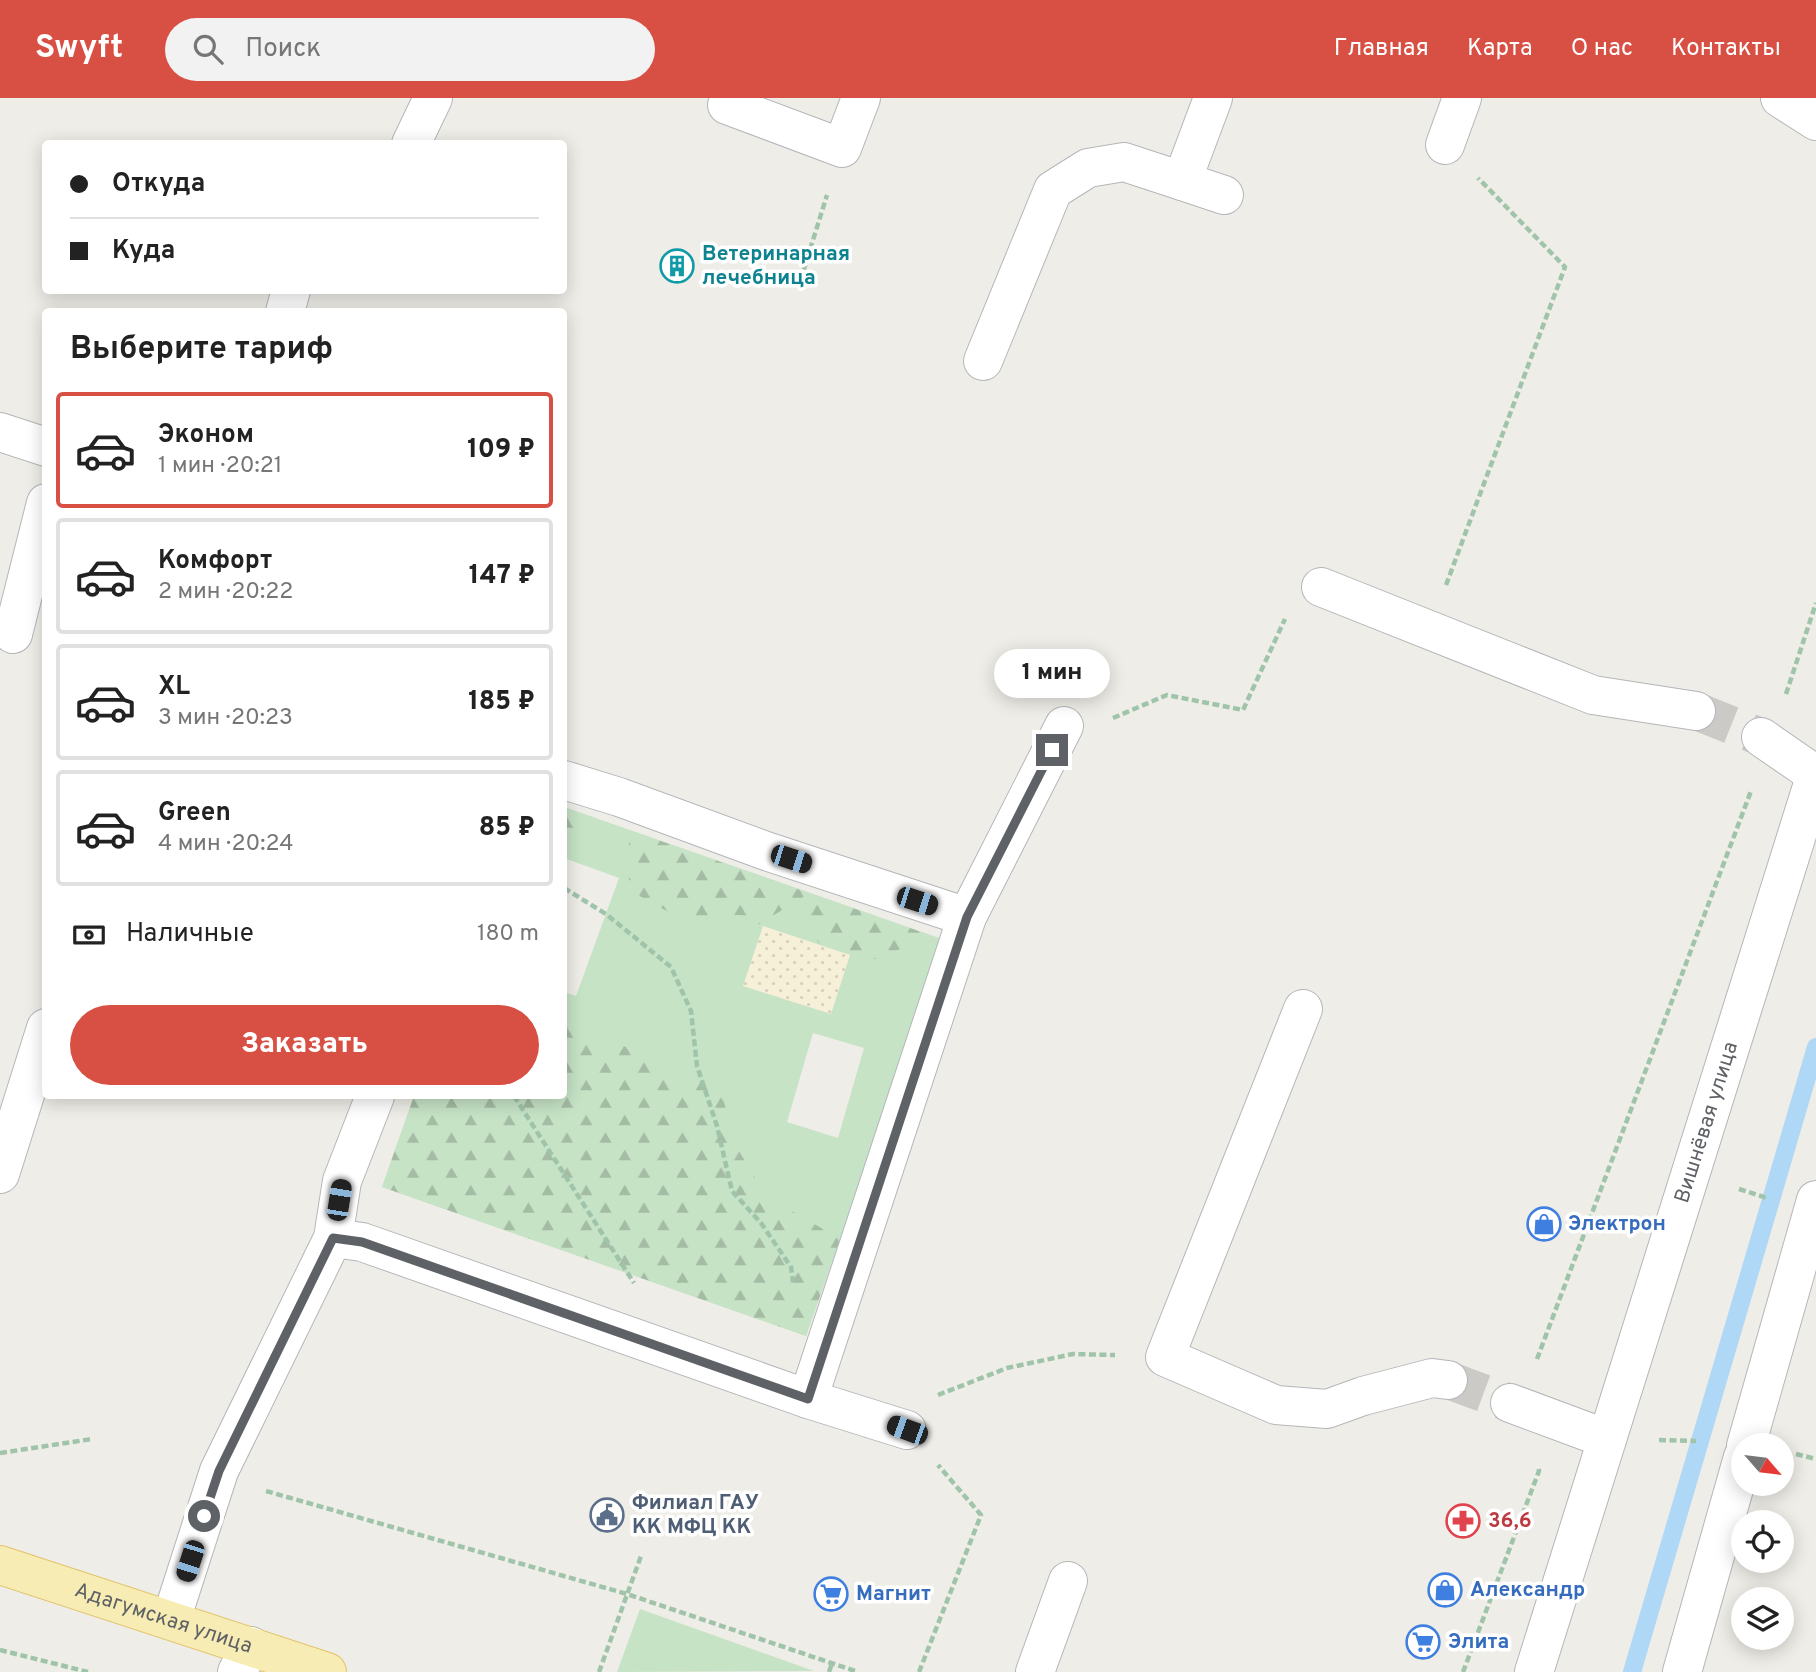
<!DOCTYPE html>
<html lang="ru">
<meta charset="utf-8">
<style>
:root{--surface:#fff;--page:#f2f2f2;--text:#222;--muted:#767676;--line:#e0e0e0;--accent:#d84f43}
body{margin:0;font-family:Overpass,sans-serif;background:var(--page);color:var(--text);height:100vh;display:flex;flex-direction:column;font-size:26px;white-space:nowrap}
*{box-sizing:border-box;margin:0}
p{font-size:23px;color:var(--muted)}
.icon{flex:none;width:38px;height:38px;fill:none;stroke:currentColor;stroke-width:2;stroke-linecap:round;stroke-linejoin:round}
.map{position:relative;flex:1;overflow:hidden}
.drawer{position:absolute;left:42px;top:210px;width:525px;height:791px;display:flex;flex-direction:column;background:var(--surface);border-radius:7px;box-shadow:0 4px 18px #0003}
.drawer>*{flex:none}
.hud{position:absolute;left:42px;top:42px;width:525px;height:154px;border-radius:7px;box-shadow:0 4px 18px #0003;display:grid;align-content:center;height:154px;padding:0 28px;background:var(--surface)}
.needle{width:46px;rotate:118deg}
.controls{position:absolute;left:1731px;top:1335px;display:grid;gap:14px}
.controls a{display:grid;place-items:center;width:63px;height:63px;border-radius:50%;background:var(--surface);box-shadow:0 4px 18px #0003;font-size:35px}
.end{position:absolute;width:32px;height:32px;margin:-16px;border:9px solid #5e6165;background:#fff;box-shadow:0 0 0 4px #fff}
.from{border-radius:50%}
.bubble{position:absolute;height:49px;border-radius:24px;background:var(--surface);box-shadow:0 4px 18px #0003;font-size:23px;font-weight:800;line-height:49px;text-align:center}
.car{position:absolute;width:21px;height:42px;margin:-21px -10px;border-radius:9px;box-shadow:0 0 5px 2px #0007;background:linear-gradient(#222 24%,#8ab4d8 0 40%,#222 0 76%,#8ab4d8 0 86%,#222 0)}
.hud b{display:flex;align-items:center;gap:24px;height:66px;font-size:26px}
.hud b+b{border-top:2px solid var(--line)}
.hud i{width:18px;height:18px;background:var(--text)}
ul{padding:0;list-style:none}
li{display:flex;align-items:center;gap:21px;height:116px;margin:0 14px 10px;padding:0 14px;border:4px solid var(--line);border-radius:7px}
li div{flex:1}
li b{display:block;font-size:26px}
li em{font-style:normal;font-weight:800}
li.active{border-color:var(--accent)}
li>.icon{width:63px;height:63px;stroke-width:1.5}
h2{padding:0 28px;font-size:32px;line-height:84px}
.pay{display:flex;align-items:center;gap:18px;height:77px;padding:0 28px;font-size:26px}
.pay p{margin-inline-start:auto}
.button{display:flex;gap:14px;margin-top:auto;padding:14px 28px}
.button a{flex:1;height:80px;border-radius:42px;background:var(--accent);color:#fff;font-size:28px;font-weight:800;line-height:80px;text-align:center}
header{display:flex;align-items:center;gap:42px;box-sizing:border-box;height:98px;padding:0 35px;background:var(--accent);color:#fff}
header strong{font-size:33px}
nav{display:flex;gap:38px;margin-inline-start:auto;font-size:24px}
.search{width:490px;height:63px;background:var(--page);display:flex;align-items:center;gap:18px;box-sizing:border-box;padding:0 24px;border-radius:38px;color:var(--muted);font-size:26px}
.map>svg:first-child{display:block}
.grass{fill:#c6e3c6;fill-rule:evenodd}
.forest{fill:url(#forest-firs)}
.sand{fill:url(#sand-dots)}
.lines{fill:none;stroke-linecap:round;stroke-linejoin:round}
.stream{stroke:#afd7f6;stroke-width:18}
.minor-tunnel{stroke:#cbcac6;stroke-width:38;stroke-dasharray:38 19;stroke-linecap:butt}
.minor-casing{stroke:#b4b6ba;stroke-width:40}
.major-casing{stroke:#e3c26b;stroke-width:40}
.path{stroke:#9fc4aa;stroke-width:4.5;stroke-dasharray:7 3.5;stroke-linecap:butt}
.minor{stroke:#fff;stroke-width:38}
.major{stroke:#f7ecb3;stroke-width:38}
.route{stroke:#5e6165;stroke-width:9}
.labels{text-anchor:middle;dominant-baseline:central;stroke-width:7;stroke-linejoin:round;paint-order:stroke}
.culture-label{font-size:21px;font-weight:bold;fill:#0d838f;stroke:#fff;text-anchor:start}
.street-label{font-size:21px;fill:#5e6165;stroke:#fff}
.shop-label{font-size:21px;font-weight:bold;fill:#366cbe;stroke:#fff;text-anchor:start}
.service-label{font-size:21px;font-weight:bold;fill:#4e5e75;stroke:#fff;text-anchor:start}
.health-label{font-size:21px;font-weight:bold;fill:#be3a42;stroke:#fff;text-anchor:start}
</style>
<header>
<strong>Swyft</strong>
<div class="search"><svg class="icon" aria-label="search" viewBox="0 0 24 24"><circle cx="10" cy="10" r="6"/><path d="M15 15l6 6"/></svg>Поиск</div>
<nav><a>Главная</a><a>Карта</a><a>О нас</a><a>Контакты</a></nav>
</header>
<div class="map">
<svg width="1816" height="1574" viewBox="0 0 1816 1574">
<defs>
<pattern id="forest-firs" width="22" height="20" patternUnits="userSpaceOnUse" patternTransform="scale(1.75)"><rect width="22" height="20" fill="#c6e3c6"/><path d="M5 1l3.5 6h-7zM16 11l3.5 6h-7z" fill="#a4bba4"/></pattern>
<pattern id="sand-dots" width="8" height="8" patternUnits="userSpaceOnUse" patternTransform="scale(1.75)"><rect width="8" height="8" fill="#f7f0d9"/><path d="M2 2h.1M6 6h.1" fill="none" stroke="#d6d0bd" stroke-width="1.8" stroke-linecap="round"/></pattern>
</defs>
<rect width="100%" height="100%" fill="#efede7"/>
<!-- grass -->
<g class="grass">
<path d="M 564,709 L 945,842 L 806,1238 L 382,1089 L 414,998 L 564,998 L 564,894 L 576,898 L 619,780 L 564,760 ZM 813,935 L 864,950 L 838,1040 L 787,1024 Z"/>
<path d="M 640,1511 L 814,1573 L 617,1574 Z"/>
</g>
<!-- forest -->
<g class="forest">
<path d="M 564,709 L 598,721 L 564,743 Z"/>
<path d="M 629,732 L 927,836 C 902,851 862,875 833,858 C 824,852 816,841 808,834 L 810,795 L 756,828 L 740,817 L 717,819 L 674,817 L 629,792 Z"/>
<path d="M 564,907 L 576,925 L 603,951 L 622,947 L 684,982 L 710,982 L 724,1003 L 733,1043 L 766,1098 L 840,1141 L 806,1238 L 382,1089 L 414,998 L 564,998 Z"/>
</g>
<!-- sand -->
<path class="sand" d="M 763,828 L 850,857 L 831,916 L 743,888 Z"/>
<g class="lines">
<!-- stream -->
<path class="stream" d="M 1632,1574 L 1816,949"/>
<!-- minor-tunnel -->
<g class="minor-tunnel">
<path d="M 1696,613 L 1761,639"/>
<path d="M 1448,1282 L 1510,1305"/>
</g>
<defs>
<g id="minor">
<path d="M 730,0 L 727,7 L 842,50 L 861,0"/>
<path d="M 1780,0 L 1816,23"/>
<path d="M 411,46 L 433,0"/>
<path d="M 1445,47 L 1462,0"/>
<path d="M 1182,83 L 1224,97"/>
<path d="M 285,214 L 291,192"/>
<path d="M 983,263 L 1053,92 L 1088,70 L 1124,64 L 1182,83 L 1213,0"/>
<path d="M 0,334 L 46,349"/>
<path d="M 1321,489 L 1593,597 L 1696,613"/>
<path d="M 13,536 L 46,405"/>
<path d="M 1761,639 L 1816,677"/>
<path d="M 564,682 L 619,699 L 766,753 L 967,819"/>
<path d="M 1303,911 L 1165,1259 L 1276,1307 L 1327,1311 L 1363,1298 L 1432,1280 L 1448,1282"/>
<path d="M 0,1076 L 46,930"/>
<path d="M 333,1140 L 362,1144 L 808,1301 L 907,1332"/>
<path d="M 808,1301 L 967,819 L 1064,628"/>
<path d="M 1510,1305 L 1607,1341"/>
<path d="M 1746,1348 L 1816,1102"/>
<path d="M 171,1522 L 219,1373 L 333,1140 L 342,1083 L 375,998"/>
<path d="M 237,1574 L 251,1548"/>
<path d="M 1035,1574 L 1068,1483"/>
<path id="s1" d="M 1534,1574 L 1816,676"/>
<path d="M 1682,1574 L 1743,1359"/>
</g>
<g id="major">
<path id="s2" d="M 0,1467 L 327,1574"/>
</g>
</defs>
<!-- minor casing -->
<use href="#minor" class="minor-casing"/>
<!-- major casing -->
<use href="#major" class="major-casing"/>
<!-- path -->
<g class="path">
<path d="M 784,184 L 799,187 L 827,97"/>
<path d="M 1446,487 L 1565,169 L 1478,80"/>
<path d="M 1786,596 L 1816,505"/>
<path d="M 1113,620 L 1167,597 L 1243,612 L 1285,521"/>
<path d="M 564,790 L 606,816 L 671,869 L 691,913 L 697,968 L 717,1028 L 732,1093 L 761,1125 L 791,1169 L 793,1184"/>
<path d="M 514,998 L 634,1185"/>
<path d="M 1739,1091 L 1767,1100"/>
<path d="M 1537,1261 L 1751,693"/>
<path d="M 938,1297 L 1007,1270 L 1073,1256 L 1115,1257"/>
<path d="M 1659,1342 L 1696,1343"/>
<path d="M 0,1355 L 92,1341"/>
<path d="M 1796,1356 L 1816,1361"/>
<path d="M 266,1393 L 627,1496 L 858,1574"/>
<path d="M 0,1552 L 88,1574"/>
<path d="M 599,1574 L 641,1458"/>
<path d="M 829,1574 L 832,1565"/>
<path d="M 919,1574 L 981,1417 L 938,1367"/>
<path d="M 1463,1574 L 1539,1373 L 1538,1369"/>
</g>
<!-- minor -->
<use href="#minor" class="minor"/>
<!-- major -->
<use href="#major" class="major"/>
</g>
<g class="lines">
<!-- route -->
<path class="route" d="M 204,1418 L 219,1373 L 333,1140 L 362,1144 L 808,1301 L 967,819 L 1052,652"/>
</g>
<!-- icons -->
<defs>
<symbol id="building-ring" viewBox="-11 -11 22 22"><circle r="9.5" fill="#fff" stroke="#0f9aa8" stroke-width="1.5"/><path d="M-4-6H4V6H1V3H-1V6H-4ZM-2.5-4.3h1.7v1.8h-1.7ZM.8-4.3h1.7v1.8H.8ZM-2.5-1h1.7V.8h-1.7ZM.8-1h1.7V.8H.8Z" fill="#0f9aa8"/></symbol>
<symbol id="shop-ring" viewBox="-11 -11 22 22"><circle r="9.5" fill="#fff" stroke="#3f7fe0" stroke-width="1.5"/><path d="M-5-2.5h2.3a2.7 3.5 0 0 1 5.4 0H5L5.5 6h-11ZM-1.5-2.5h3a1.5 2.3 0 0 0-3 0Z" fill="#3f7fe0"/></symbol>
<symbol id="civic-ring" viewBox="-11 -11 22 22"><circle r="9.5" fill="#fff" stroke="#5c6f8a" stroke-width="1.5"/><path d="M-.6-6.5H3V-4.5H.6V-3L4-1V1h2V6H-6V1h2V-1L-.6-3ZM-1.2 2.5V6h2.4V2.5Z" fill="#5c6f8a"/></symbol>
<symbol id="pharmacy-ring" viewBox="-11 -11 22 22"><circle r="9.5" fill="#fff" stroke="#e0444e" stroke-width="1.5"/><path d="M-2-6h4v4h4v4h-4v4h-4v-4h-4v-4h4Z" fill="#e0444e"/></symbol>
<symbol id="supermarket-ring" viewBox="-11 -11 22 22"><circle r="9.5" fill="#fff" stroke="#3f7fe0" stroke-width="1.5"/><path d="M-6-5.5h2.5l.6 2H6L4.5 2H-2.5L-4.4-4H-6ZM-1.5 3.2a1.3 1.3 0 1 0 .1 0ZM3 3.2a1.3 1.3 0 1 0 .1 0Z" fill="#3f7fe0"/></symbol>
</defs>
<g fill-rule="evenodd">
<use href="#building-ring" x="658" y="149" width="38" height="38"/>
<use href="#shop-ring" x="1525" y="1107" width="38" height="38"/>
<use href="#civic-ring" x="588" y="1398" width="38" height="38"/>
<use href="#pharmacy-ring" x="1444" y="1404" width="38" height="38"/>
<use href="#shop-ring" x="1426" y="1473" width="38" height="38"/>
<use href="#supermarket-ring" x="812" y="1477" width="38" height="38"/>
<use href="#supermarket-ring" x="1404" y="1525" width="38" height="38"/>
</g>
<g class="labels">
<!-- culture labels -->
<g class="culture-label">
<text x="702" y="156">Ветеринарная<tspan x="702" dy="24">лечебница</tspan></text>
</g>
<!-- street labels -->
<g class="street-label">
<text stroke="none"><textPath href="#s1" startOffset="576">Вишнёвая улица</textPath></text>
<text stroke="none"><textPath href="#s2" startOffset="172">Адагумская улица</textPath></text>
</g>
<!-- shop labels -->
<g class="shop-label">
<text x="1568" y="1126">Электрон</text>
<text x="1470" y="1492">Александр</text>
<text x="856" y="1496">Магнит</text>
<text x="1448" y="1544">Элита</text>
</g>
<!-- service labels -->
<g class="service-label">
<text x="632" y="1405">Филиал ГАУ<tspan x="632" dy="24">КК МФЦ КК</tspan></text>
</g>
<!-- health labels -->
<g class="health-label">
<text x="1488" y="1423">36,6</text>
</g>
</g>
</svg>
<div class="controls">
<a><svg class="needle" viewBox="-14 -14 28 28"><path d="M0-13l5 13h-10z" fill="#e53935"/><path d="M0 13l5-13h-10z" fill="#767676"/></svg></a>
<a><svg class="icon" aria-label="locate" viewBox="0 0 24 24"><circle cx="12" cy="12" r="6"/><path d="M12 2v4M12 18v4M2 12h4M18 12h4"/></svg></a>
<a><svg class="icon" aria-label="layers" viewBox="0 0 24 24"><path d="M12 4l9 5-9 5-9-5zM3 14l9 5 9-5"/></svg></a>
</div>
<i class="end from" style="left:204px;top:1418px"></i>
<i class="end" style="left:1052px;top:652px"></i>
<div class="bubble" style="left:994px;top:551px;width:116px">1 мин</div>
<i class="car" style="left:791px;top:761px;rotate:108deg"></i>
<i class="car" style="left:917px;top:803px;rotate:108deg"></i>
<i class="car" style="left:339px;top:1102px;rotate:9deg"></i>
<i class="car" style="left:907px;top:1332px;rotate:290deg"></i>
<i class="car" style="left:190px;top:1463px;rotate:198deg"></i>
<div class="hud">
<b><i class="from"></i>Откуда</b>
<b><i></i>Куда</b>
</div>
<section class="drawer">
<h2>Выберите тариф</h2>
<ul>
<li class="active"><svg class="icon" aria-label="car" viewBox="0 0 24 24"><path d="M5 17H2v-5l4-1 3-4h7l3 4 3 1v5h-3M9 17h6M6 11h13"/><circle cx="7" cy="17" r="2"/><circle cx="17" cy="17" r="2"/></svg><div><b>Эконом</b><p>1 мин · 20:21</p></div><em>109 ₽</em></li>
<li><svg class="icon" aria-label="car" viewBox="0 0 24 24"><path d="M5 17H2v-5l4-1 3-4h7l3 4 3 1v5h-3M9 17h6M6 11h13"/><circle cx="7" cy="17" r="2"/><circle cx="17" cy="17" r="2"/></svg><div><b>Комфорт</b><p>2 мин · 20:22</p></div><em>147 ₽</em></li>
<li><svg class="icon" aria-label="car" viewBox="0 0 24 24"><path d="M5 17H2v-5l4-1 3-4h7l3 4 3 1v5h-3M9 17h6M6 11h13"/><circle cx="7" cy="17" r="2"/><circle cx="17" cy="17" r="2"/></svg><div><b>XL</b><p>3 мин · 20:23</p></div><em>185 ₽</em></li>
<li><svg class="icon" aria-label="car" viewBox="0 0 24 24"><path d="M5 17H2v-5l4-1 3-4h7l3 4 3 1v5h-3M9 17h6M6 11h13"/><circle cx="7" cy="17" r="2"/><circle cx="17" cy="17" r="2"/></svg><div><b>Green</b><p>4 мин · 20:24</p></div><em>85 ₽</em></li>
</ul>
<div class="pay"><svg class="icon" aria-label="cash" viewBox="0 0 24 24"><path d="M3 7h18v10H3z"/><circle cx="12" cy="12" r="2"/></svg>Наличные<p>180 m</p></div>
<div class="button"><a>Заказать</a></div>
</section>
</div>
